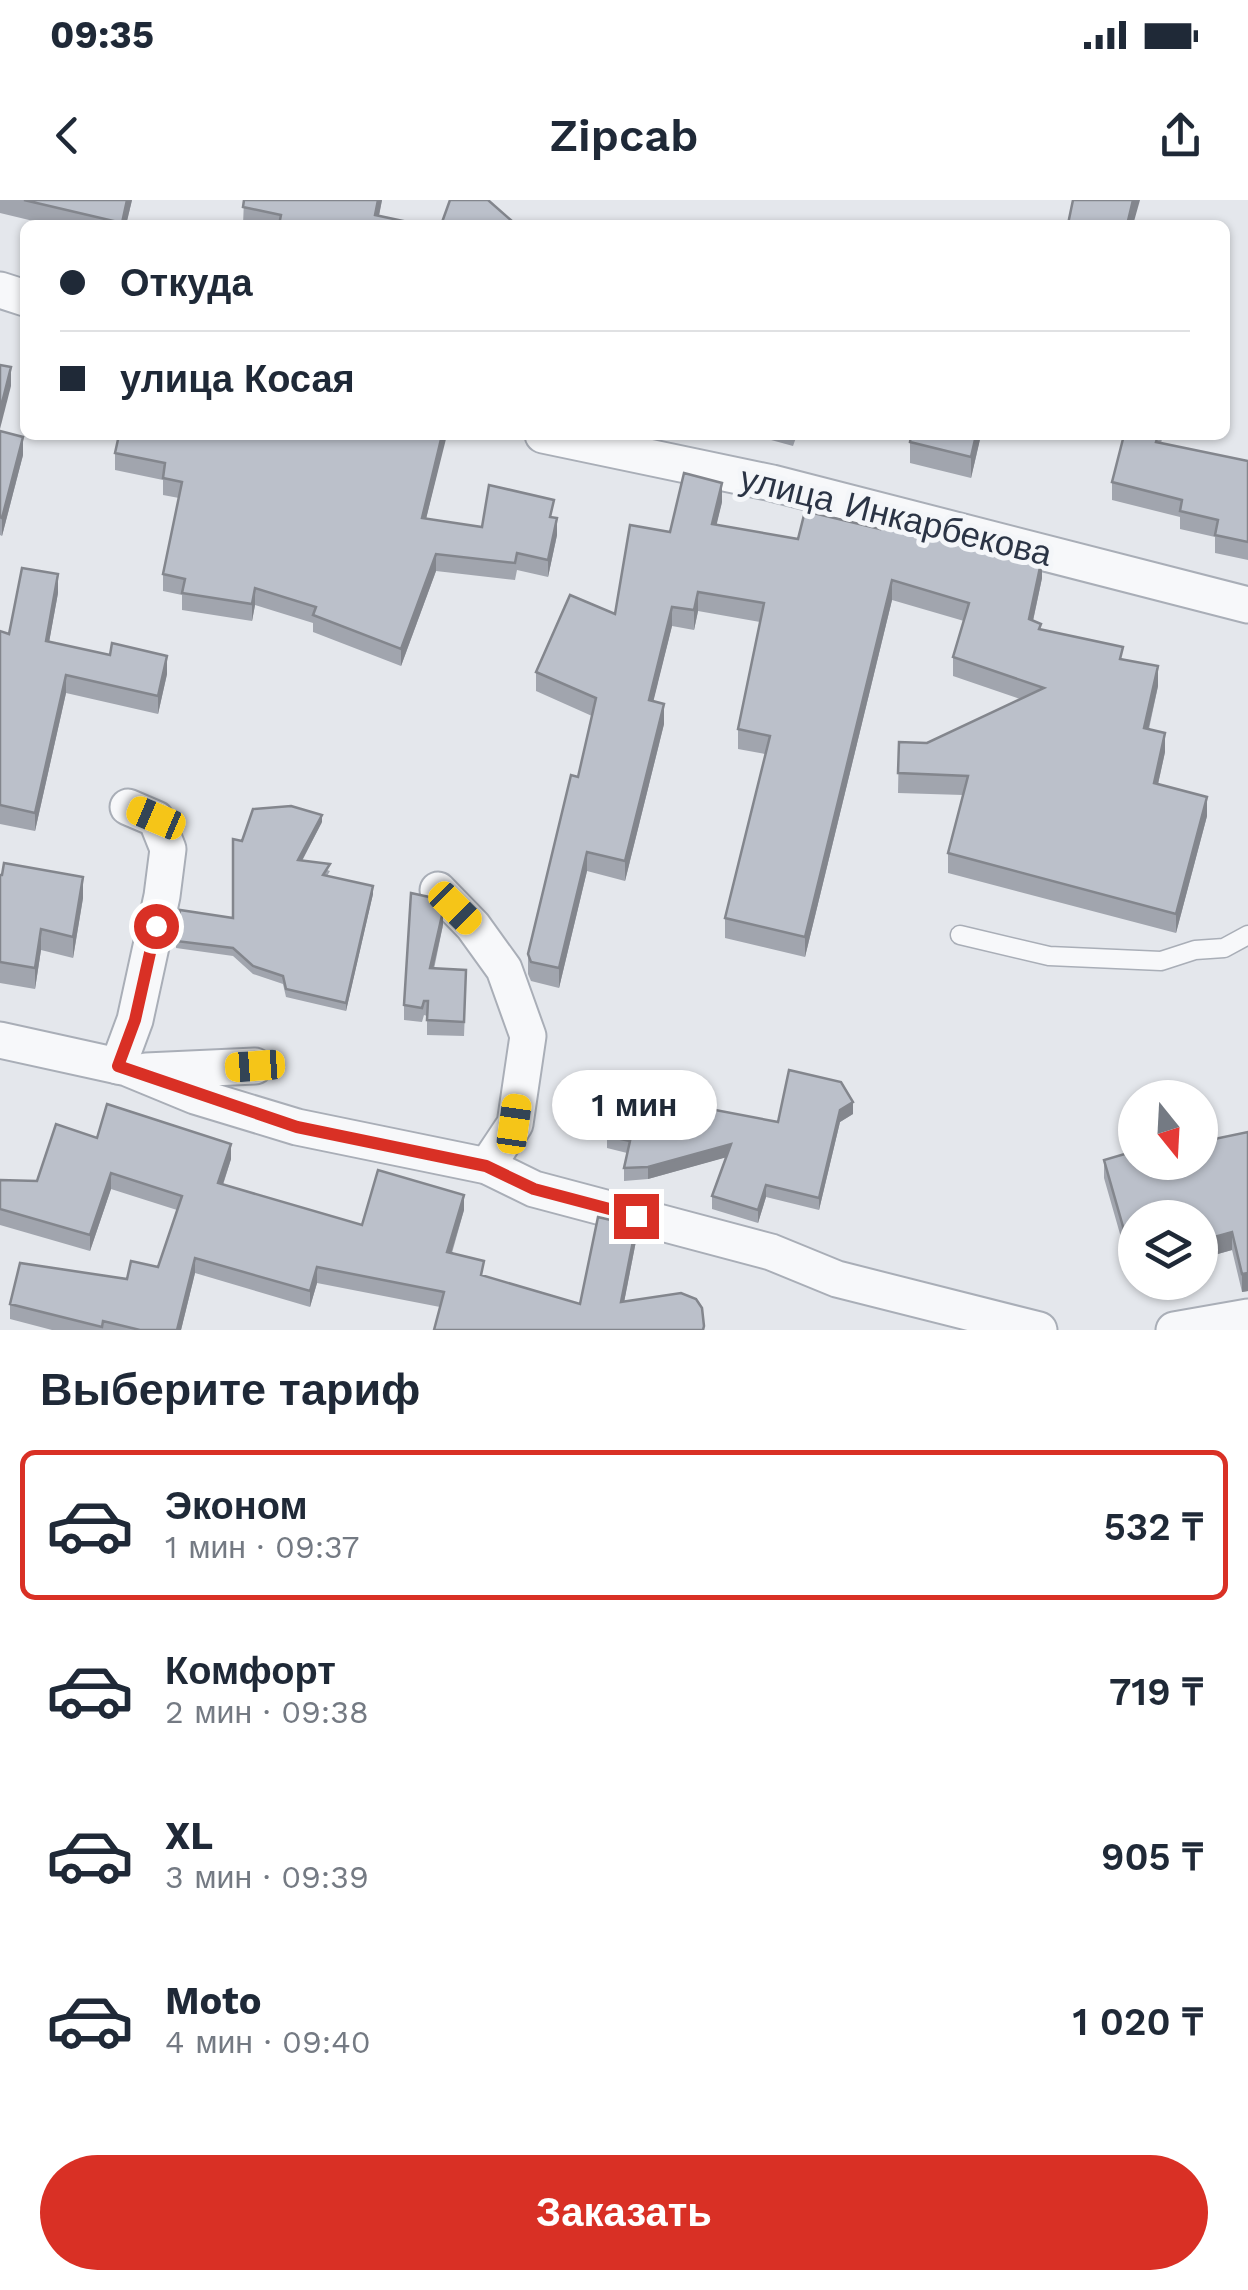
<!DOCTYPE html>
<html lang="ru">
<meta charset="utf-8">
<style>
:root{--surface:#fff;--page:#f6f6f7;--text:#1f2937;--muted:#747a83;--line:#e0e1e3;--accent:#d93025}
body{margin:0;font-family:"Work Sans",sans-serif;background:var(--page);color:var(--text);height:100vh;display:flex;flex-direction:column;font-size:38px;white-space:nowrap}
*{box-sizing:border-box;margin:0}
p{font-size:32px;color:var(--muted)}
.icon{flex:none;width:55px;height:55px;fill:none;stroke:currentColor;stroke-width:2;stroke-linecap:round;stroke-linejoin:round}
.map{position:relative;height:1130px;overflow:hidden}
.side{display:flex;flex-direction:column;background:var(--surface);flex:1}
.side>*{flex:none}
.top-card{position:absolute;left:20px;top:20px;width:1210px;height:220px;border-radius:15px;box-shadow:0 2px 8px #0004;display:grid;align-content:center;height:220px;padding:0 40px;background:var(--surface)}
.needle{width:65px;rotate:162deg}
.buttons{position:absolute;left:1118px;top:880px;display:grid;gap:20px}
.buttons a{display:grid;place-items:center;width:100px;height:100px;border-radius:50%;background:var(--surface);box-shadow:0 2px 8px #0004;font-size:50px}
.end{position:absolute;width:45px;height:45px;margin:-22px;border:12px solid #d93025;background:#fff;box-shadow:0 0 0 5px #fff}
.from{border-radius:50%}
.bubble{position:absolute;height:70px;border-radius:35px;background:var(--surface);box-shadow:0 2px 8px #0004;font-size:32px;font-weight:600;line-height:70px;text-align:center}
.car{position:absolute;width:30px;height:60px;margin:-30px -15px;border-radius:12px;box-shadow:0 0 8px 2px #0007;background:linear-gradient(#f5c518 24%,#345 0 40%,#f5c518 0 76%,#345 0 86%,#f5c518 0)}
.top-card b{display:flex;align-items:center;gap:35px;height:95px;font-size:38px}
.top-card b+b{border-top:2px solid var(--line)}
.top-card i{width:25px;height:25px;background:var(--text)}
ul{padding:0;list-style:none}
li{display:flex;align-items:center;gap:30px;height:150px;margin:0 20px 15px;padding:0 20px;border:5px solid transparent;border-radius:15px}
li div{flex:1}
li b{display:block;font-size:38px}
li em{font-style:normal;font-weight:600}
li.current{border-color:var(--accent)}
li>.icon{width:90px;height:90px;stroke-width:1.5}
h2{padding:0 40px;font-size:45px;line-height:120px}
.button{display:flex;gap:20px;margin-top:auto;padding:20px 40px}
.button a{flex:1;height:115px;border-radius:60px;background:var(--accent);color:#fff;font-size:40px;font-weight:600;line-height:115px;text-align:center}
.status{display:flex;justify-content:space-between;align-items:center;height:70px;padding:0 50px;background:var(--surface);direction:ltr}
.status svg{height:28px;fill:currentColor}
header{display:flex;justify-content:space-between;align-items:center;height:130px;padding:0 40px;background:var(--surface);font-size:45px;font-weight:600}
.map>svg:first-child{display:block}
.lines{fill:none;stroke-linecap:round;stroke-linejoin:round}
.lane-casing{stroke:#a9aeb7;stroke-width:21}
.street-casing{stroke:#a9aeb7;stroke-width:39}
.lane{stroke:#f7f8fa;stroke-width:18}
.street{stroke:#f7f8fa;stroke-width:35}
.wall{fill:#a1a5ae}
.shaded-wall{fill:#83868d}
.building{fill:#bbc0ca;stroke:#83868d;stroke-width:2.5}
.route{stroke:#d93025;stroke-width:12}
.labels{text-anchor:middle;dominant-baseline:central;stroke-width:10;stroke-linejoin:round;paint-order:stroke}
.street-label{font-size:35px;fill:#2b3445;stroke:#f4f6f9}
</style>
<div class="status"><b>09:35</b><svg viewBox="0 0 49 12"><path d="M0 12V9h3v3zM5 12V6h3v6zM10 12V3h3v9zM15 12V0h3v12zM26 1h20v11H26zM47 4h2v5h-2z"/></svg></div>
<header><svg class="icon" aria-label="back" viewBox="0 0 24 24"><path d="M15 5l-7 7 7 7"/></svg>Zipcab<svg class="icon" aria-label="share" viewBox="0 0 24 24"><path d="M12 15V3M7 8l5-5 5 5M5 13v7h14v-7"/></svg></header>
<div class="map">
<svg width="1248" height="1130" viewBox="0 0 1248 1130">
<rect width="100%" height="100%" fill="#e4e7ec"/>
<g class="lines">
<defs>
<path id="lane" d="M 960,735 L 1049,756 L 1161,761 L 1195,750 L 1224,748 L 1248,735"/>
<g id="street">
<path d="M 0,90 L 25,98"/>
<path d="M 543,235 L 772,283 L 1248,405"/>
<path d="M 438,690 L 473,726 L 504,769 L 528,836 L 515,924 L 487,966"/>
<path d="M 0,840 L 127,868 L 195,896 L 297,927 L 487,966 L 534,989 L 771,1052 L 837,1079 L 1039,1130"/>
<path d="M 118,866 L 135,820 L 162,696 L 168,649 L 156,619 L 128,607"/>
<path d="M 146,871 L 255,866"/>
<path d="M 1174,1130 L 1248,1117"/>
</g>
</defs>
<!-- lane casing -->
<use href="#lane" class="lane-casing"/>
<!-- street casing -->
<use href="#street" class="street-casing"/>
<!-- lane -->
<use href="#lane" class="lane"/>
<!-- street -->
<use href="#street" class="street"/>
</g>
<!-- wall -->
<g class="wall">
<path d="M 0,0 L 132,0 L 126,25 L 50,25 L 0,13 Z"/>
<path d="M 244,0 L 382,0 L 379,16 L 422,25 L 243,25 Z"/>
<path d="M 0,231 L 23,255 L 2,336 L 0,335 Z"/>
<path d="M 446,235 L 426,319 L 482,327 L 554,318 L 557,335 L 548,377 L 517,370 L 515,380 L 436,371 L 401,466 L 313,432 L 313,423 L 255,405 L 252,421 L 182,410 L 182,395 L 163,391 L 163,374 L 179,298 L 163,295 L 163,280 L 115,270 L 115,253 L 357,236 Z"/>
<path d="M 760,235 L 797,235 L 793,246 L 760,237 Z"/>
<path d="M 981,235 L 971,278 L 910,263 L 910,242 Z"/>
<path d="M 1163,235 L 1161,243 L 1248,261 L 1248,360 L 1215,353 L 1215,337 L 1180,329 L 1180,317 L 1112,300 L 1112,282 Z"/>
<path d="M 722,302 L 716,325 L 1042,378 L 1033,421 L 1041,429 L 1123,459 L 1158,486 L 1149,529 L 1165,552 L 1158,584 L 1207,616 L 1176,733 L 948,673 L 948,653 L 963,595 L 898,593 L 899,542 L 927,543 L 1020,499 L 953,476 L 953,457 L 964,421 L 892,400 L 805,757 L 725,738 L 725,718 L 765,554 L 738,549 L 738,529 L 760,422 L 698,411 L 694,430 L 672,426 L 653,501 L 664,524 L 625,681 L 587,671 L 559,788 L 531,781 L 528,774 L 528,754 L 578,577 L 592,516 L 536,491 L 536,472 L 615,414 L 670,332 Z"/>
<path d="M 58,393 L 49,442 L 167,474 L 158,514 L 66,493 L 35,631 L 0,624 L 0,431 L 9,434 Z"/>
<path d="M 322,622 L 302,661 L 330,671 L 327,676 L 373,694 L 346,811 L 286,797 L 283,784 L 253,774 L 233,756 L 176,748 L 176,741 L 233,718 Z"/>
<path d="M 0,675 L 83,698 L 73,758 L 41,750 L 35,789 L 0,783 Z"/>
<path d="M 443,725 L 434,769 L 466,785 L 464,836 L 427,835 L 427,816 L 424,815 L 422,822 L 404,820 L 404,805 Z"/>
<path d="M 691,906 L 778,922 L 853,914 L 840,922 L 819,1010 L 766,997 L 758,1023 L 712,1009 L 712,996 L 726,957 L 648,979 L 624,981 L 624,968 L 627,953 L 607,948 L 607,936 Z"/>
<path d="M 1248,932 L 1248,1091 L 1242,1092 L 1232,1050 L 1200,1059 L 1200,1018 L 1135,1018 L 1126,1055 L 1104,978 L 1104,960 L 1135,962 Z"/>
<path d="M 97,938 L 231,959 L 223,985 L 362,1025 L 464,1010 L 452,1053 L 484,1076 L 580,1104 L 636,1041 L 624,1102 L 704,1130 L 440,1107 L 317,1083 L 310,1107 L 195,1073 L 181,1130 L 52,1130 L 10,1119 L 10,1104 L 127,1079 L 158,1067 L 177,1010 L 111,989 L 90,1051 L 0,1025 L 0,980 L 37,981 Z"/>
</g>
<!-- shaded-wall -->
<g class="shaded-wall">
<path d="M 127,0 L 132,0 L 126,25 L 122,25 Z"/>
<path d="M 378,0 L 382,0 L 377,25 L 375,15 Z"/>
<path d="M 1133,0 L 1140,0 L 1133,25 L 1127,25 Z"/>
<path d="M 11,167 L 11,186 L 0,229 L 0,211 Z"/>
<path d="M 442,235 L 446,235 L 446,239 L 422,335 L 422,318 Z"/>
<path d="M 976,235 L 981,235 L 971,278 L 971,257 Z"/>
<path d="M 23,237 L 23,255 L 2,336 L 2,318 Z"/>
<path d="M 722,283 L 722,302 L 712,344 L 712,324 Z"/>
<path d="M 557,318 L 557,335 L 548,377 L 548,360 Z"/>
<path d="M 436,354 L 436,371 L 401,466 L 401,449 Z"/>
<path d="M 1042,358 L 1042,378 L 1029,439 L 1029,419 Z"/>
<path d="M 58,374 L 58,393 L 46,459 L 46,441 Z"/>
<path d="M 892,380 L 892,400 L 805,757 L 805,737 Z"/>
<path d="M 255,388 L 255,405 L 252,421 L 252,404 Z"/>
<path d="M 698,392 L 698,411 L 694,430 L 694,410 Z"/>
<path d="M 672,407 L 672,426 L 649,519 L 649,500 Z"/>
<path d="M 167,456 L 167,474 L 158,514 L 158,496 Z"/>
<path d="M 1158,466 L 1158,486 L 1144,548 L 1144,528 Z"/>
<path d="M 66,475 L 66,493 L 35,631 L 35,613 Z"/>
<path d="M 664,504 L 664,524 L 625,681 L 625,661 Z"/>
<path d="M 1165,533 L 1165,552 L 1154,602 L 1154,583 Z"/>
<path d="M 1207,597 L 1207,616 L 1176,733 L 1176,714 Z"/>
<path d="M 322,615 L 322,622 L 298,668 L 298,660 Z"/>
<path d="M 587,652 L 587,671 L 559,788 L 559,768 Z"/>
<path d="M 83,677 L 83,698 L 73,758 L 73,737 Z"/>
<path d="M 373,686 L 373,694 L 346,811 L 346,803 Z"/>
<path d="M 443,711 L 443,725 L 430,783 L 430,768 Z"/>
<path d="M 41,729 L 41,750 L 35,789 L 35,768 Z"/>
<path d="M 853,902 L 853,914 L 840,922 L 819,1010 L 819,998 L 840,910 Z"/>
<path d="M 231,944 L 231,959 L 218,999 L 218,983 Z"/>
<path d="M 731,944 L 731,956 L 648,979 L 648,967 Z"/>
<path d="M 111,973 L 111,989 L 90,1051 L 90,1035 Z"/>
<path d="M 766,985 L 766,997 L 758,1023 L 758,1010 Z"/>
<path d="M 464,995 L 464,1010 L 447,1067 L 447,1052 Z"/>
<path d="M 636,1026 L 636,1041 L 621,1118 L 621,1102 Z"/>
<path d="M 1232,1032 L 1232,1050 L 1200,1059 L 1200,1041 Z"/>
<path d="M 1135,1035 L 1135,1053 L 1126,1055 L 1126,1037 Z"/>
<path d="M 195,1058 L 195,1073 L 181,1130 L 177,1130 Z"/>
<path d="M 317,1067 L 317,1083 L 310,1107 L 310,1091 Z"/>
<path d="M 1248,1073 L 1248,1091 L 1242,1092 L 1242,1074 Z"/>
</g>
<!-- building -->
<g class="building">
<path d="M 24,0 L 127,0 L 122,23 Z"/>
<path d="M 244,0 L 378,0 L 375,15 L 422,25 L 279,25 L 281,15 L 243,7 Z"/>
<path d="M 450,0 L 488,0 L 513,22 L 512,25 L 441,25 Z"/>
<path d="M 1073,0 L 1133,0 L 1127,25 L 1072,25 L 1068,24 Z"/>
<path d="M 0,165 L 11,167 L 0,211 Z"/>
<path d="M 0,231 L 23,237 L 2,318 L 0,317 Z"/>
<path d="M 119,235 L 442,235 L 422,318 L 482,327 L 489,285 L 554,300 L 550,317 L 557,318 L 548,360 L 517,353 L 515,363 L 436,354 L 401,449 L 313,415 L 316,407 L 255,388 L 252,404 L 182,393 L 185,379 L 163,374 L 182,282 L 163,278 L 165,263 L 115,253 Z"/>
<path d="M 911,235 L 976,235 L 971,257 L 910,242 Z"/>
<path d="M 1124,235 L 1158,235 L 1156,242 L 1248,261 L 1248,342 L 1215,335 L 1218,320 L 1180,311 L 1182,300 L 1112,282 Z"/>
<path d="M 684,273 L 722,283 L 712,324 L 798,339 L 805,311 L 880,329 L 882,321 L 1042,358 L 1029,419 L 1041,424 L 1039,429 L 1123,447 L 1120,459 L 1158,466 L 1144,528 L 1165,533 L 1154,583 L 1207,597 L 1176,714 L 948,653 L 968,576 L 898,573 L 899,542 L 927,543 L 1044,488 L 953,457 L 969,403 L 892,380 L 805,737 L 725,718 L 770,536 L 738,529 L 764,403 L 698,392 L 694,410 L 672,407 L 649,500 L 664,504 L 625,661 L 587,652 L 559,768 L 531,762 L 528,754 L 571,575 L 578,577 L 596,498 L 536,472 L 570,395 L 615,414 L 630,325 L 670,332 Z"/>
<path d="M 22,368 L 58,374 L 46,441 L 110,455 L 112,443 L 167,456 L 158,496 L 66,475 L 35,613 L 0,605 L 0,431 L 9,434 Z"/>
<path d="M 291,606 L 322,615 L 298,660 L 330,664 L 323,675 L 373,686 L 346,803 L 286,789 L 283,776 L 253,766 L 233,748 L 176,741 L 180,710 L 233,718 L 233,639 L 242,641 L 253,609 Z"/>
<path d="M 4,663 L 83,677 L 73,737 L 41,729 L 35,768 L 0,762 L 0,675 L 2,675 Z"/>
<path d="M 411,693 L 429,697 L 443,711 L 430,768 L 466,770 L 464,822 L 427,820 L 428,801 L 424,801 L 422,808 L 404,805 Z"/>
<path d="M 789,870 L 841,882 L 853,902 L 840,910 L 819,998 L 766,985 L 758,1010 L 712,996 L 731,944 L 648,967 L 624,968 L 630,941 L 607,936 L 620,876 L 691,897 L 689,905 L 778,922 Z"/>
<path d="M 107,904 L 231,944 L 218,983 L 362,1025 L 378,970 L 464,995 L 447,1052 L 484,1061 L 481,1075 L 580,1104 L 598,1017 L 636,1026 L 621,1102 L 681,1093 L 696,1099 L 702,1108 L 704,1126 L 703,1130 L 434,1130 L 444,1092 L 317,1067 L 310,1091 L 195,1058 L 177,1130 L 140,1130 L 103,1121 L 102,1127 L 10,1104 L 20,1063 L 127,1079 L 131,1061 L 158,1067 L 182,996 L 111,973 L 90,1035 L 0,1009 L 0,980 L 37,981 L 56,924 L 97,938 Z"/>
<path d="M 1248,932 L 1248,1073 L 1242,1074 L 1232,1032 L 1200,1041 L 1200,1018 L 1135,1018 L 1135,1035 L 1126,1037 L 1104,960 L 1135,951 L 1135,962 L 1200,962 L 1200,942 Z"/>
</g>
<g class="lines">
<!-- route -->
<path class="route" d="M 156,726 L 135,820 L 118,866 L 297,927 L 486,966 L 534,989 L 636,1016"/>
</g>
<g class="labels">
<!-- street labels -->
<g class="street-label">
<text transform="translate(896 316) rotate(14)">улица Инкарбекова</text>
</g>
</g>
</svg>
<div class="buttons">
<a><svg class="needle" viewBox="-14 -14 28 28"><path d="M0-13l5 13h-10z" fill="#e53935"/><path d="M0 13l5-13h-10z" fill="#747a83"/></svg></a>
<a><svg class="icon" aria-label="layers" viewBox="0 0 24 24"><path d="M12 4l9 5-9 5-9-5zM3 14l9 5 9-5"/></svg></a>
</div>
<i class="end from" style="left:156px;top:726px"></i>
<i class="end" style="left:636px;top:1016px"></i>
<div class="bubble" style="left:552px;top:870px;width:165px">1 мин</div>
<i class="car" style="left:156px;top:618px;rotate:293deg"></i>
<i class="car" style="left:455px;top:708px;rotate:135deg"></i>
<i class="car" style="left:255px;top:866px;rotate:266deg"></i>
<i class="car" style="left:514px;top:924px;rotate:8deg"></i>
<div class="top-card">
<b><i class="from"></i>Откуда</b>
<b><i></i>улица Косая</b>
</div>
</div>
<section class="side">
<h2>Выберите тариф</h2>
<ul>
<li class="current"><svg class="icon" aria-label="car" viewBox="0 0 24 24"><path d="M5 17H2v-5l4-1 3-4h7l3 4 3 1v5h-3M9 17h6M6 11h13"/><circle cx="7" cy="17" r="2"/><circle cx="17" cy="17" r="2"/></svg><div><b>Эконом</b><p>1 мин · 09:37</p></div><em>532 ₸</em></li>
<li><svg class="icon" aria-label="car" viewBox="0 0 24 24"><path d="M5 17H2v-5l4-1 3-4h7l3 4 3 1v5h-3M9 17h6M6 11h13"/><circle cx="7" cy="17" r="2"/><circle cx="17" cy="17" r="2"/></svg><div><b>Комфорт</b><p>2 мин · 09:38</p></div><em>719 ₸</em></li>
<li><svg class="icon" aria-label="car" viewBox="0 0 24 24"><path d="M5 17H2v-5l4-1 3-4h7l3 4 3 1v5h-3M9 17h6M6 11h13"/><circle cx="7" cy="17" r="2"/><circle cx="17" cy="17" r="2"/></svg><div><b>XL</b><p>3 мин · 09:39</p></div><em>905 ₸</em></li>
<li><svg class="icon" aria-label="car" viewBox="0 0 24 24"><path d="M5 17H2v-5l4-1 3-4h7l3 4 3 1v5h-3M9 17h6M6 11h13"/><circle cx="7" cy="17" r="2"/><circle cx="17" cy="17" r="2"/></svg><div><b>Moto</b><p>4 мин · 09:40</p></div><em>1 020 ₸</em></li>
</ul>
<div class="button"><a>Заказать</a></div>
</section>
